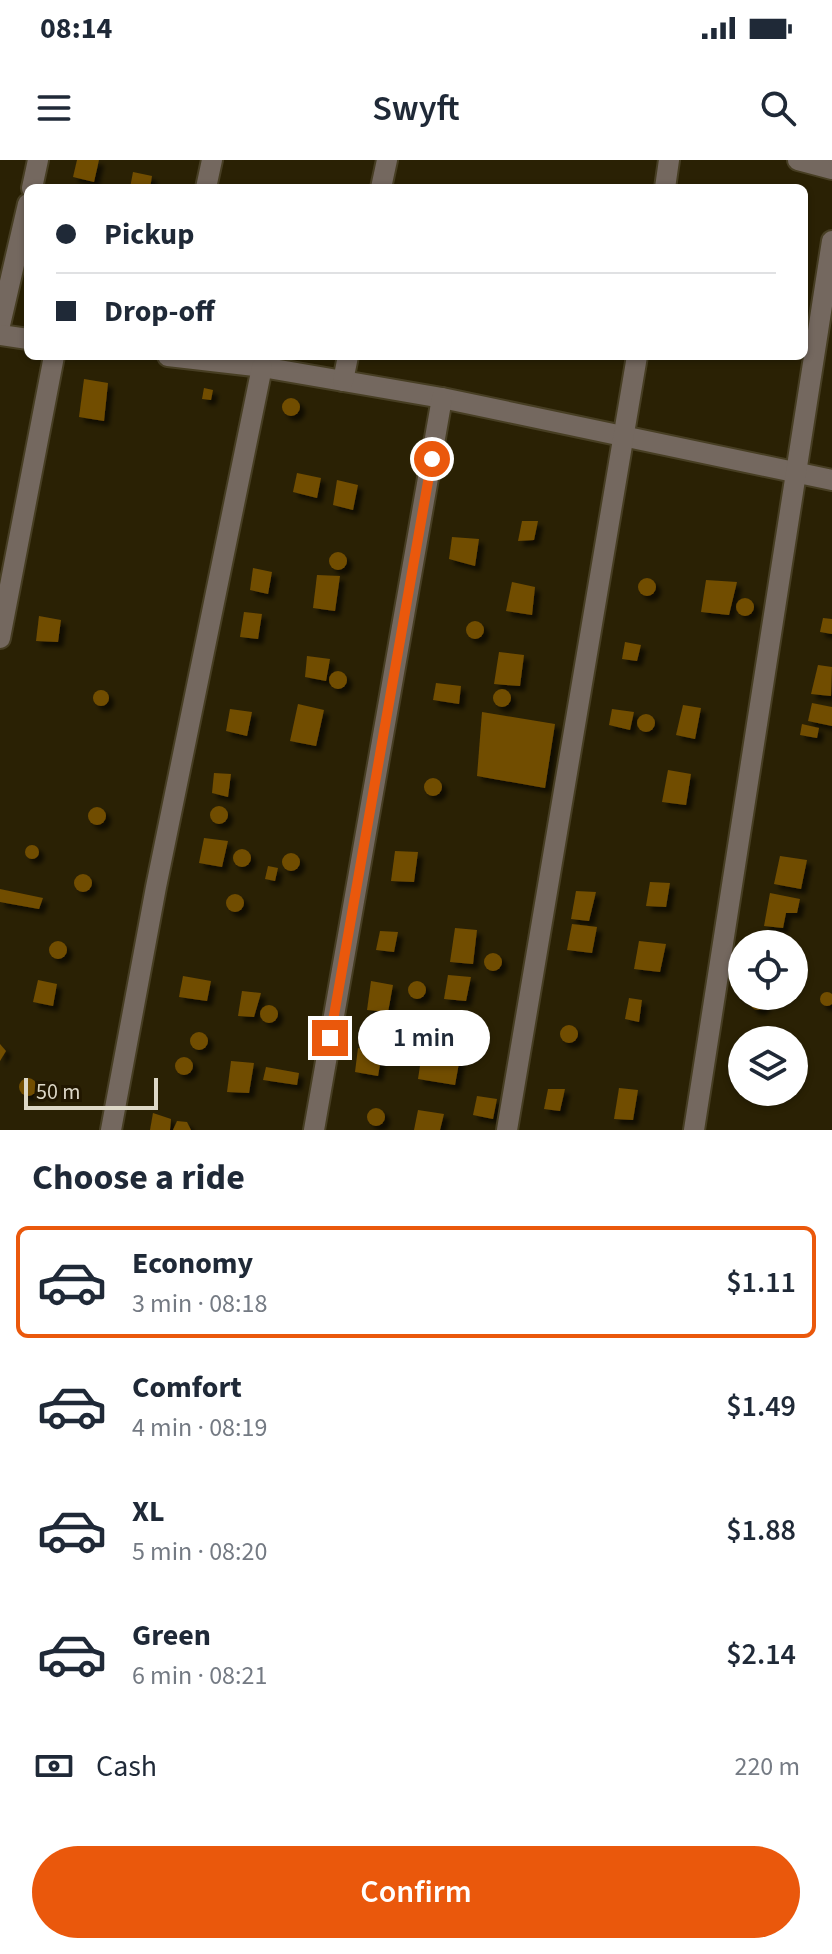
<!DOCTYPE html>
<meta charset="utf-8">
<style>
:root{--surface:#fff;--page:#f2f2f3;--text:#1f2937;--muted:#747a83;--line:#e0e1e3;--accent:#ea580c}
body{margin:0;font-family:"Source Sans 3",sans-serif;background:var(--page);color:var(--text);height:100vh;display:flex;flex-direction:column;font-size:30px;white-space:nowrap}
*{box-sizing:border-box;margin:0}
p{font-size:26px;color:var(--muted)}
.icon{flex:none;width:44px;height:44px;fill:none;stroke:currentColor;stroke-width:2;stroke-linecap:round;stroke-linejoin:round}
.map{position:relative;height:970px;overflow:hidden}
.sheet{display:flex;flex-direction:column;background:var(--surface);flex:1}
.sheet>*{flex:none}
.guide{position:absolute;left:24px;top:24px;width:784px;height:176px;border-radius:12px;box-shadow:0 2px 6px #0004;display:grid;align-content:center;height:176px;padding:0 32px;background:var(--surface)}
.tools{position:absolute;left:728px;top:770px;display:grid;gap:16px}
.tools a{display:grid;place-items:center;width:80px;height:80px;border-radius:50%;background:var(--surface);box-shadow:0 2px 6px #0004;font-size:40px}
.scale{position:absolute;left:24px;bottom:20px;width:134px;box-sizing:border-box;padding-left:8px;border:4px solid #ddd8c7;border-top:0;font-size:22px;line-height:28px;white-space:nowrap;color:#ddd8c7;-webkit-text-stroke:6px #211700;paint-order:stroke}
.end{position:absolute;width:36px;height:36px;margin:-18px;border:10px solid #ea580c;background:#fff;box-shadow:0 0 0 4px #fff}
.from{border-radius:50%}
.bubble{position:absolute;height:56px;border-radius:28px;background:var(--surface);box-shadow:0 2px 6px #0004;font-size:26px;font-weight:600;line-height:56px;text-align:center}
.guide b{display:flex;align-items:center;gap:28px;height:76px;font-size:30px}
.guide b+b{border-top:2px solid var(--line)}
.guide i{width:20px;height:20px;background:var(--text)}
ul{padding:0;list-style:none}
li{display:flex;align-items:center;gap:24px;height:112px;margin:0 16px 12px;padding:0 16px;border:4px solid transparent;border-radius:12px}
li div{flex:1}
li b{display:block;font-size:30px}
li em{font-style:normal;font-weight:600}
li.active{border-color:var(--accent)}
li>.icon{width:72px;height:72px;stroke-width:1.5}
h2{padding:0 32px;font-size:36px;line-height:96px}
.pay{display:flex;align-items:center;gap:20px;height:88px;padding:0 32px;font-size:30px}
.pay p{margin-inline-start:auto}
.button{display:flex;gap:16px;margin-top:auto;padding:16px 32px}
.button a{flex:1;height:92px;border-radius:48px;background:var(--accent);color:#fff;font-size:32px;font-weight:600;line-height:92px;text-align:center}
.status{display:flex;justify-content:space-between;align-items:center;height:56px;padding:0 40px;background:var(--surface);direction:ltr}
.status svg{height:22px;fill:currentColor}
header{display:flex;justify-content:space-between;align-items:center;height:104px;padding:0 32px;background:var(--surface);font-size:36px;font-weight:600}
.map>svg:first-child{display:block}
.building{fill:#714d00;filter:url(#shadow)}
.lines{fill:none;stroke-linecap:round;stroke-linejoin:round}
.minor-casing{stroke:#473e23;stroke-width:24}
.minor{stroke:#74685f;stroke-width:20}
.route{stroke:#ea580c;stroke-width:10}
</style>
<div class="status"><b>08:14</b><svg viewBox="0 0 49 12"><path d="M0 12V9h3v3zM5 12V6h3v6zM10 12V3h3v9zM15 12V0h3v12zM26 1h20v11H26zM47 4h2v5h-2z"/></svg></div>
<header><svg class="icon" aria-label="menu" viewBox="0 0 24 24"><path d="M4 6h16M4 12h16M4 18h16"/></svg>Swyft<svg class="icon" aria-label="search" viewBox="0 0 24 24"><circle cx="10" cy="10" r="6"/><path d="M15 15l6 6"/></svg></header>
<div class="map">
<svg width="832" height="970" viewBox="0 0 832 970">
<defs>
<filter id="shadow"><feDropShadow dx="5" dy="5" stdDeviation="2" flood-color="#0009"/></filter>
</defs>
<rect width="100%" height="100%" fill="#2a2104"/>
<!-- building -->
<g class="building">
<path d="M 77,0 L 99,0 L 94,22 L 73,17 Z"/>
<path d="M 133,12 L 152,16 L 150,28 L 130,28 Z"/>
<path d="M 84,219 L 108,223 L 104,261 L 79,257 Z"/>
<path d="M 204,228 L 213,230 L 211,240 L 202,239 Z"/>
<circle cx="291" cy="247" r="9"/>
<path d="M 297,313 L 321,318 L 317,338 L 293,332 Z"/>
<path d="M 337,320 L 358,325 L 353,350 L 333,345 Z"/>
<path d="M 522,361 L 538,361 L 534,380 L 518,381 Z"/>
<path d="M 452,377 L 479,379 L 475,406 L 449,399 Z"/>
<circle cx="338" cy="401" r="9"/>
<path d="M 253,408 L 272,412 L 268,434 L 250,430 Z"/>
<path d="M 317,415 L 340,416 L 335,451 L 313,448 Z"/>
<circle cx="647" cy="427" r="9"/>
<path d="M 706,420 L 737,422 L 729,455 L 701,452 Z"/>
<path d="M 512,422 L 535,427 L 532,455 L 506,451 Z"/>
<circle cx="745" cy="447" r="9"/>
<path d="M 244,452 L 262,454 L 258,479 L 240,477 Z"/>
<path d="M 39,456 L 61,460 L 58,482 L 36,481 Z"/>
<path d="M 823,458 L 832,459 L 832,474 L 820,472 Z"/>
<circle cx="475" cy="470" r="9"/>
<path d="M 625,482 L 641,485 L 637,501 L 622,499 Z"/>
<path d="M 499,492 L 524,495 L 520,526 L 494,524 Z"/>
<path d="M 307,496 L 330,499 L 326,521 L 305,517 Z"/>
<path d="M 818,505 L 832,507 L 831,536 L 811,534 Z"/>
<circle cx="338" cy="520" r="9"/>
<path d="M 436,523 L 461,526 L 459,544 L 433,540 Z"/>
<circle cx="502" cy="538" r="9"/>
<circle cx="101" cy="538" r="8"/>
<path d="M 812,543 L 832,547 L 832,566 L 808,561 Z"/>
<path d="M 298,544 L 324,550 L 316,586 L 290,581 Z"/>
<path d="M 683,545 L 701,548 L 695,579 L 676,575 Z"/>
<path d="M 230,549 L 252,552 L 247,576 L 226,571 Z"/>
<path d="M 612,549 L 634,552 L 630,570 L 609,565 Z"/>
<path d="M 482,552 L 555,564 L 545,628 L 477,616 Z"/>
<circle cx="646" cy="563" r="9"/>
<path d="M 802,564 L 819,568 L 817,578 L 800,575 Z"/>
<path d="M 668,610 L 691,614 L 686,645 L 662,642 Z"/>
<path d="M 214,613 L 231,614 L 228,637 L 212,633 Z"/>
<circle cx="433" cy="627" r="9"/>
<circle cx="219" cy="655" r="9"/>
<circle cx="97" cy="656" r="9"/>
<path d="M 204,678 L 228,681 L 222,707 L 199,703 Z"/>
<circle cx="32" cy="692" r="7"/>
<circle cx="242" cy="698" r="9"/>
<path d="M 395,691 L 418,692 L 414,722 L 391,721 Z"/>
<circle cx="291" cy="702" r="9"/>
<path d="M 780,696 L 807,700 L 801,729 L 774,724 Z"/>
<path d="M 268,706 L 278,708 L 275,721 L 265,719 Z"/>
<circle cx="83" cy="723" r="9"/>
<path d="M 650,722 L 670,723 L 666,747 L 646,746 Z"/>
<path d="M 0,729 L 43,738 L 39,749 L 0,742 Z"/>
<path d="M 576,731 L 596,732 L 589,761 L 571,759 Z"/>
<path d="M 770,733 L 800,739 L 797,753 L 786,753 L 783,768 L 764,766 Z"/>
<circle cx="235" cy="743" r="9"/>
<path d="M 572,764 L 597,767 L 592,793 L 567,790 Z"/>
<path d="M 455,768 L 477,770 L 473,804 L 450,802 Z"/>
<path d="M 380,771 L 398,772 L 394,792 L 376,790 Z"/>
<circle cx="58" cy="790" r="9"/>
<path d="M 639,781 L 666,784 L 660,812 L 634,809 Z"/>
<circle cx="493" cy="802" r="9"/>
<path d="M 448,815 L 471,817 L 466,841 L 444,839 Z"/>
<path d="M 183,816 L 211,821 L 207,841 L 179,837 Z"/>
<path d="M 38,820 L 57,824 L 53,846 L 33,842 Z"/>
<path d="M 371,821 L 393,825 L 388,852 L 367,850 Z"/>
<circle cx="417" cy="830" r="9"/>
<path d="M 242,831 L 261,833 L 254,857 L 238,856 Z"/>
<circle cx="827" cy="839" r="7"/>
<circle cx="758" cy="842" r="8"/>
<path d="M 629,838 L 642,840 L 639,862 L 625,859 Z"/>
<circle cx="269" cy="854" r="9"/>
<circle cx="569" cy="874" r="9"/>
<circle cx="199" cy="881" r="9"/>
<path d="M 0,884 L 6,891 L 0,901 Z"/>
<path d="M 423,886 L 461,892 L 455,925 L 418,919 Z"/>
<path d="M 358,888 L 382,893 L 378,916 L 355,912 Z"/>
<circle cx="184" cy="906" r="9"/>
<path d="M 231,901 L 254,903 L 249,933 L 227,932 Z"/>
<path d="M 266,907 L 299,913 L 297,925 L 263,920 Z"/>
<circle cx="28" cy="927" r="9"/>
<path d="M 619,928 L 638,930 L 633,960 L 614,959 Z"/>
<path d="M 548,929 L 565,929 L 560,951 L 544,949 Z"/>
<path d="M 477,936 L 497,939 L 493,959 L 473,955 Z"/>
<circle cx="376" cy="957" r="9"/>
<path d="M 418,950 L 444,954 L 440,970 L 414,970 Z"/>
<path d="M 153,953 L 171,959 L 170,970 L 150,970 Z"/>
<path d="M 177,961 L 187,962 L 191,970 L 173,970 Z"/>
</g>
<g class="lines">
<defs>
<g id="minor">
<path d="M 798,0 L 832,9"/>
<path d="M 32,28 L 38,0"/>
<path d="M 206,28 L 212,0"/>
<path d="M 381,28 L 387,0"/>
<path d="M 665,28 L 669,0"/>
<path d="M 0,165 L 28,44"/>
<path d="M 0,175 L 28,179"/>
<path d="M 168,196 L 262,207 L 442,238 L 832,320"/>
<path d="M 343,221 L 348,196"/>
<path d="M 0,478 L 54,196"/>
<path d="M 111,970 L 156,727 L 262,207"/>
<path d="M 314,970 L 442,238"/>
<path d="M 507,970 L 637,196"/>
<path d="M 694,970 L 832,81"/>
</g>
</defs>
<!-- minor casing -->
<use href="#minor" class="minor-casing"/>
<!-- minor -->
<use href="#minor" class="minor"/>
</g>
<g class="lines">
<!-- route -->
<path class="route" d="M 330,878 L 432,299"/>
</g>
</svg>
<div class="tools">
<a><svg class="icon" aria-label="locate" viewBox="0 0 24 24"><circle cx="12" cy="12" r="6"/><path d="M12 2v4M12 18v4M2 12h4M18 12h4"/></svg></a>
<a><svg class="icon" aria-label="layers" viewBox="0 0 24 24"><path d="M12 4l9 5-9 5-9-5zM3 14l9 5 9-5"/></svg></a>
</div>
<div class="scale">50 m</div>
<i class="end from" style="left:432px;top:299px"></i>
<i class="end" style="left:330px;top:878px"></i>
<div class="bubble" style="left:358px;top:850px;width:132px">1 min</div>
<div class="guide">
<b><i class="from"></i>Pickup</b>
<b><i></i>Drop-off</b>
</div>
</div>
<section class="sheet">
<h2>Choose a ride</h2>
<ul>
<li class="active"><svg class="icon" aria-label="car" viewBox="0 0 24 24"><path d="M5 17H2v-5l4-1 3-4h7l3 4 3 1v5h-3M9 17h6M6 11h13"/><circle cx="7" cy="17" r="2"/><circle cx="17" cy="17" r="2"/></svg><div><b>Economy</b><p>3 min · 08:18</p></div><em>$1.11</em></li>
<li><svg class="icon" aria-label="car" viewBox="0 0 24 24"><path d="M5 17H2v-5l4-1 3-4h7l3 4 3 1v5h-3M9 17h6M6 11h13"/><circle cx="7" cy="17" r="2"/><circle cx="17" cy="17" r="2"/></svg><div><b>Comfort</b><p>4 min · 08:19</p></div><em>$1.49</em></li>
<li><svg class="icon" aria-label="car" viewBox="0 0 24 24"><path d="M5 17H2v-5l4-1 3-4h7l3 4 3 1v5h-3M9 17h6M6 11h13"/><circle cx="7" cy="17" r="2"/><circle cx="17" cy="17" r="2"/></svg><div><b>XL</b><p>5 min · 08:20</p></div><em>$1.88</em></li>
<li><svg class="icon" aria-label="car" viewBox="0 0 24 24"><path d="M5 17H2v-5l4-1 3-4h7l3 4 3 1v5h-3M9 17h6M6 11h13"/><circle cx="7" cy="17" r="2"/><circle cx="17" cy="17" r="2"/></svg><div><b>Green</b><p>6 min · 08:21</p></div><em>$2.14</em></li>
</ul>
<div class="pay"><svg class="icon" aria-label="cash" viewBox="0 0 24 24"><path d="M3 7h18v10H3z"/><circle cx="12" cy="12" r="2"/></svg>Cash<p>220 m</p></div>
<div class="button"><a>Confirm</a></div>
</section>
